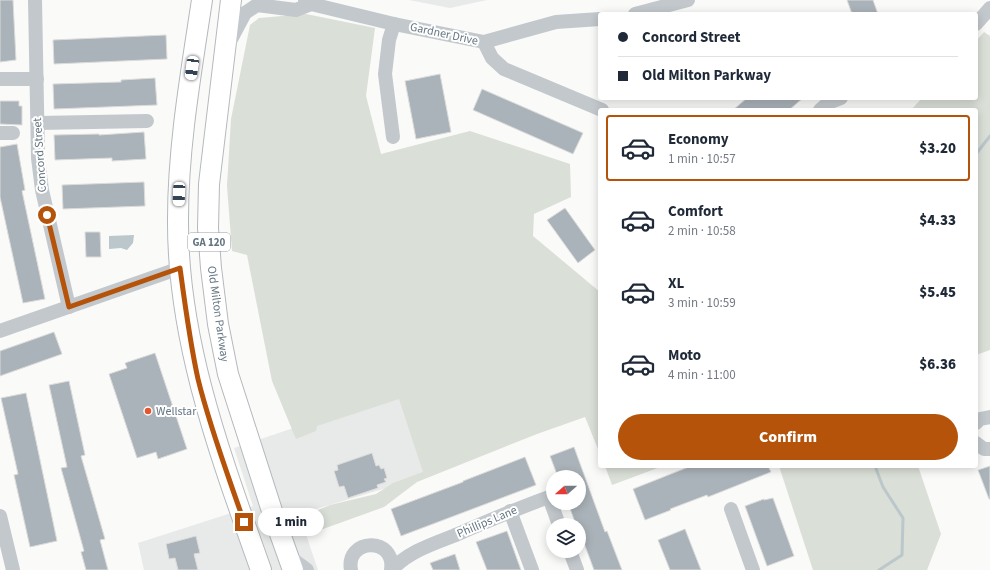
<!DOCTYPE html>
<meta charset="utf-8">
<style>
:root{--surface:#fff;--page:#f2f2f3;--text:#1f2937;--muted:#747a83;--line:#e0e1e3;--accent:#b45309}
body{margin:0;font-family:"Source Sans 3",sans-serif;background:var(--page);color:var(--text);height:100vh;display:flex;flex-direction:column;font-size:15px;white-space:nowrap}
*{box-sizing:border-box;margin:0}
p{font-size:13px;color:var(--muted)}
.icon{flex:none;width:22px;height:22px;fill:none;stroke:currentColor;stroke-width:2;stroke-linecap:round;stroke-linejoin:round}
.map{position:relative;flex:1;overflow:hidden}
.side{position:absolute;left:598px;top:108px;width:380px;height:360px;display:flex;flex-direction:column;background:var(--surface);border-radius:4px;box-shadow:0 2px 10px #0003}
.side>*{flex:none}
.banner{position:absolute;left:598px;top:12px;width:380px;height:88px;border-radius:4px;box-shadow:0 2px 10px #0003;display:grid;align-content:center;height:88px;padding:0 20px;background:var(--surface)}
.needle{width:26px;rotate:249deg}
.controls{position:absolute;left:546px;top:470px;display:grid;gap:8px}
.controls a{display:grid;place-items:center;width:40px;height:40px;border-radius:50%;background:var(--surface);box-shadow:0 2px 10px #0003;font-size:20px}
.end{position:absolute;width:18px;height:18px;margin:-9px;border:5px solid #b45309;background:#fff;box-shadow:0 0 0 2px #fff}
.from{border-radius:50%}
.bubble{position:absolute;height:28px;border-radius:14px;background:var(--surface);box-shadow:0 2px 10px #0003;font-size:13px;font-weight:800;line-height:28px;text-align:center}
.car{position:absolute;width:12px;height:24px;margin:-12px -6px;border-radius:5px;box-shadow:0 0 3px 1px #0007;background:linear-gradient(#fff 24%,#345 0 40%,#fff 0 76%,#345 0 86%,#fff 0)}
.banner b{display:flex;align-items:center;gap:14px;height:38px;font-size:15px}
.banner b+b{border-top:1px solid var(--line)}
.banner i{width:10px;height:10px;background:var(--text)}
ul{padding:7px 0 0;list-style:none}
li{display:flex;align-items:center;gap:12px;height:66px;margin:0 8px 6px;padding:0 12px;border:2px solid transparent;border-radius:4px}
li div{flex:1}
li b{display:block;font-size:15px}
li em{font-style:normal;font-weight:800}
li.active{border-color:var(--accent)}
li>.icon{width:36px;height:36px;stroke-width:1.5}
.cta{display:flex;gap:8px;margin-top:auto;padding:8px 20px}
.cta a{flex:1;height:46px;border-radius:24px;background:var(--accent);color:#fff;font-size:16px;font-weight:800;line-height:46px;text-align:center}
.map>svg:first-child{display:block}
.built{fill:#e8e9e9}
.green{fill:#dadfd7}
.water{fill:#bbc7cb}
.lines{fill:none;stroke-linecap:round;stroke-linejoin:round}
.stream{stroke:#bbc7cb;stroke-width:3}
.building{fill:#aab3b9;stroke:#dcdcda}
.highway-casing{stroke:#b4b9bd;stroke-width:22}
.minor{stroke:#c3c8cc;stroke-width:14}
.highway{stroke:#fff;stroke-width:20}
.route{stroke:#b45309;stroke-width:5}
.poi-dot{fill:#e4572e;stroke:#fff;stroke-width:1.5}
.labels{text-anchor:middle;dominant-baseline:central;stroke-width:4;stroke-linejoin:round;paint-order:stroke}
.shield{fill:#fff;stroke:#939fa8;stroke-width:1}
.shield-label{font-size:11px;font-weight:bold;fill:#657683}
.street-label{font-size:12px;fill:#657683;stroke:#fff}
.poi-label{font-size:12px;fill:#657683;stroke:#fff;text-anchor:start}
</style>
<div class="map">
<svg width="990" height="570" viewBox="0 0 990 570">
<rect width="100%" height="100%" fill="#fafaf8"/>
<!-- built -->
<g class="built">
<path d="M 409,0 L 487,0 L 450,8 Z"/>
<path d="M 401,392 L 427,476 L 299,514 L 318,570 L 144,570 L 138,543 L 253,506 L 234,448 Z"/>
</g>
<!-- green -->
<g class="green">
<path d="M 306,14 L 375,28 L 366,96 L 381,154 L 470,131 L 570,164 L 571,197 L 534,214 L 533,236 L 600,292 L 600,454 L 585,417 L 537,434 L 417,482 L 384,507 L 312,533 L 304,516 L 330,505 L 376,494 L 393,483 L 423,472 L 399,399 L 317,426 L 316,431 L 296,439 L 272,381 L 247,255 L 232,251 L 227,186 L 231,119 L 250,25 L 259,18 Z"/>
<path d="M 984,32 L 990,36 L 990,350 L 976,355 L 976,110 L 911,110 L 922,98 L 976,98 L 976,41 Z"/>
<path d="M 605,466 L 663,466 L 612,485 Z"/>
<path d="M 779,466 L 918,466 L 941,534 L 927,570 L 813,570 Z"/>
</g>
<!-- water -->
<path class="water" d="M 134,235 L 133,243 L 127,250 L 121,248 L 109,249 L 109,236 Z"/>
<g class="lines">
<!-- stream -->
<g class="stream">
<path d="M 976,154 L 990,136"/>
<path d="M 875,466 L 883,487 L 903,518 L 902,555 L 879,570"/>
</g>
</g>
<!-- building -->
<g class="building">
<path d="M 0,0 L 13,0 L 16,60 L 0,62 Z"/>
<path d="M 847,0 L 873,0 L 878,14 L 852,14 Z"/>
<path d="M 166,35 L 167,59 L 54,64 L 53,40 Z"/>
<path d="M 440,74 L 451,132 L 416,139 L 405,81 Z"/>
<path d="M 155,78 L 157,105 L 54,109 L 53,84 L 121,82 L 121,80 Z"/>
<path d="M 482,89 L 583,133 L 573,154 L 473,110 Z"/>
<path d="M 747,98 L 803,98 L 789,110 L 733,110 Z"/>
<path d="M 0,101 L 19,101 L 19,106 L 22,106 L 22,125 L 0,124 Z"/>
<path d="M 144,132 L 146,159 L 112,161 L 112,158 L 55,160 L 54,135 L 99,134 L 99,135 Z"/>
<path d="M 17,144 L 25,190 L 22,191 L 45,299 L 23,303 L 0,197 L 0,147 Z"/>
<path d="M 144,182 L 145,206 L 63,209 L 62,185 Z"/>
<path d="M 565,208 L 595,250 L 578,263 L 547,220 Z"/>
<path d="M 85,232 L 100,232 L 101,257 L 86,257 Z"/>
<path d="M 54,332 L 62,354 L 0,376 L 0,351 Z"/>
<path d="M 155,353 L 187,449 L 158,459 L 156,452 L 137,458 L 109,374 L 127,368 L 125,363 Z"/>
<path d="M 69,381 L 85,455 L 81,456 L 105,539 L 100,540 L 108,570 L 86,570 L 81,552 L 84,551 L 61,468 L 67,467 L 49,385 Z"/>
<path d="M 26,393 L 57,541 L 30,547 L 14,475 L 18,474 L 1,398 Z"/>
<path d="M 574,447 L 605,532 L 607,531 L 622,570 L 594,570 L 581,535 L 579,536 L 579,525 L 576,525 L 568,503 L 579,503 L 579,477 L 558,477 L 550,456 Z"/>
<path d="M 372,453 L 376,466 L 379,465 L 381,469 L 384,468 L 387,478 L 384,479 L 386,482 L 377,485 L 378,488 L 348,498 L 344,486 L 339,487 L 334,471 L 338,470 L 337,465 Z"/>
<path d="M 525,457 L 536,485 L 401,536 L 391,509 L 463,482 L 463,481 Z"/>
<path d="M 691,466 L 768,466 L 771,472 L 708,497 L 707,495 L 670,509 L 671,510 L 645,520 L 633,489 Z"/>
<path d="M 990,466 L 990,499 L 989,499 L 978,470 Z"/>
<path d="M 773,498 L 794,556 L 767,566 L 745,506 L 764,499 L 764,500 Z"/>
<path d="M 685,529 L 701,570 L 670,570 L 658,540 Z"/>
<path d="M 507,531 L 521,570 L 487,570 L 476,542 Z"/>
<path d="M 196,536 L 200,553 L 194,554 L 198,570 L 178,570 L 175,558 L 169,559 L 166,544 Z"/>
<path d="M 455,554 L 460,570 L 433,570 L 430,563 Z"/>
</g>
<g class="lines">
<defs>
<g id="highway">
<path d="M 202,0 C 191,73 178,146 178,219 C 177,341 221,457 261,570"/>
<path d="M 231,0 L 209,184 L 208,228 L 211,268 L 218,324 L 228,374 L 273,514 L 293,570"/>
</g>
</defs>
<!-- highway casing -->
<use href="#highway" class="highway-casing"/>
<!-- minor -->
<g class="minor">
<path d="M 35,0 L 38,158 L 42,190 L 69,307"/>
<path d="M 305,0 L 311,4 L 394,24 L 484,42 L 556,22 L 600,19"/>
<path d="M 635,14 L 688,0"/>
<path d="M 976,24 L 990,8"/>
<path d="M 484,42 L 492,58 L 504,69 L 602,110"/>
<path d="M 228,45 L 245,13 L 257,5 L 296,10 L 311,4"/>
<path d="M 0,79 L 37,79"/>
<path d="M 820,110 L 828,103 L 841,98"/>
<path d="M 38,123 L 147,121"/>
<path d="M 0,133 L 13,133"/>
<path d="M 393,137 L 385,74 L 389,40 L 394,24"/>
<path d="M 0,331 L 180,268"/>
<path d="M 976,423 L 980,419 L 990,417"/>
<path d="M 976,443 L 984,449 L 990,449"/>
<path d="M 731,509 L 753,570"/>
<path d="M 510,511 L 532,570"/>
<path d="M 0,516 L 13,570"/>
<path d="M 570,551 L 577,570"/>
<path d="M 288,556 L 307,570"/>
<path d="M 351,570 C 345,538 396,536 391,570"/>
<path d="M 392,570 C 408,551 436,543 458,534 C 488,521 518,508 549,497 L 559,525"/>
</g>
<!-- highway -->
<use href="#highway" class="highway"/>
</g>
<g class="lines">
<!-- route -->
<path class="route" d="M 47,215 L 69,307 L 180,268 C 185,305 190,343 198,379 C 210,428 228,475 244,522"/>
</g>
<!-- markers -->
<circle class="poi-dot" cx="148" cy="411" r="4"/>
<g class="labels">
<!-- shield labels -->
<rect class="shield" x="188" y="233" width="42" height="18" rx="3"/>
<g class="shield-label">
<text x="209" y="242">GA 120</text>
</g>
<!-- street labels -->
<g class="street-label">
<text transform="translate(444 34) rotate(12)">Gardner Drive</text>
<text transform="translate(40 155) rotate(-94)">Concord Street</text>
<text transform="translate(218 314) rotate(82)">Old Milton Parkway</text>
<text transform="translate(487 522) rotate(-23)">Phillips Lane</text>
</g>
<!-- poi labels -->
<g class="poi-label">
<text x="156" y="411">Wellstar</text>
</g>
</g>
</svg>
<div class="controls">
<a><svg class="needle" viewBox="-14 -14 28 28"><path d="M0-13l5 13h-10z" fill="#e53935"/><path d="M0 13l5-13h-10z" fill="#747a83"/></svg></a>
<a><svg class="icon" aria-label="layers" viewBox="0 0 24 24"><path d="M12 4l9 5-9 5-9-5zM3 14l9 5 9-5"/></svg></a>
</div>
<i class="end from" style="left:47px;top:215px"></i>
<i class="end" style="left:244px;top:522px"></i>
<div class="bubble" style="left:258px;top:508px;width:66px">1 min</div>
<i class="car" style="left:192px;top:68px;rotate:188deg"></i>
<i class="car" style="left:179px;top:194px;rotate:182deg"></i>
<div class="banner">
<b><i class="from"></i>Concord Street</b>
<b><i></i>Old Milton Parkway</b>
</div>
<section class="side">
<ul>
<li class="active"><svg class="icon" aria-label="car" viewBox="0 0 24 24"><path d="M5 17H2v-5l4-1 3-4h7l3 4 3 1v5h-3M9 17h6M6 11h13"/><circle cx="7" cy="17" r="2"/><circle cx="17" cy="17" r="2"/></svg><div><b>Economy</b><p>1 min · 10:57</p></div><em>$3.20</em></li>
<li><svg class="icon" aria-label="car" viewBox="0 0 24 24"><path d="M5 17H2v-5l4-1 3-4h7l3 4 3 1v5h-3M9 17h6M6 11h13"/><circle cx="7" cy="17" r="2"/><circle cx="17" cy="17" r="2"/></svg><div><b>Comfort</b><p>2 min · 10:58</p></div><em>$4.33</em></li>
<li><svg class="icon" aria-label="car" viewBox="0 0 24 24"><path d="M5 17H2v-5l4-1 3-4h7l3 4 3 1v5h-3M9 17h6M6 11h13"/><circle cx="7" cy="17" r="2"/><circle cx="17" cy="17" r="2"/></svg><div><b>XL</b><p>3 min · 10:59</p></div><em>$5.45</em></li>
<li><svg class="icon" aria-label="car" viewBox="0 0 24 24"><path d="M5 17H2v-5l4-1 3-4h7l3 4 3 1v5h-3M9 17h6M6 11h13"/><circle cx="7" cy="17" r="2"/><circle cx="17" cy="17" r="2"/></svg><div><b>Moto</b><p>4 min · 11:00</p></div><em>$6.36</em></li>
</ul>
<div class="cta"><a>Confirm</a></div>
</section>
</div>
